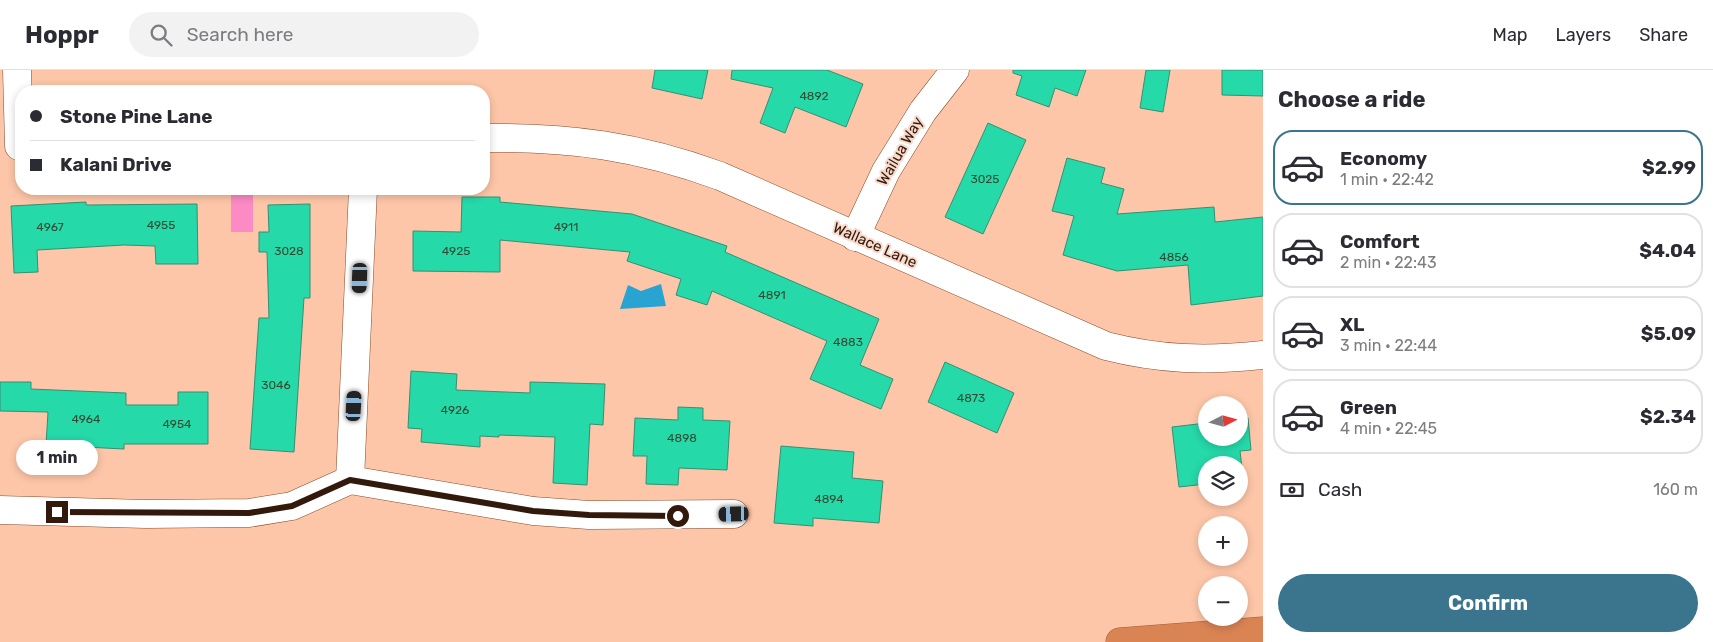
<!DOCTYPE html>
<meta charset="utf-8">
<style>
:root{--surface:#fff;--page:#f2f2f3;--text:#2b2b33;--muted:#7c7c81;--line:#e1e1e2;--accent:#3a748d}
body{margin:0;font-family:Rubik,sans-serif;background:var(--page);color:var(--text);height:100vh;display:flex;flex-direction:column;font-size:19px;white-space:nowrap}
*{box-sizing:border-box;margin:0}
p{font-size:16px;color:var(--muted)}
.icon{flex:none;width:28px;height:28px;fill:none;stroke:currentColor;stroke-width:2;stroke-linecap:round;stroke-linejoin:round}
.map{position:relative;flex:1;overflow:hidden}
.drawer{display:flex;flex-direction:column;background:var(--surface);width:450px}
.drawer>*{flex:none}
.top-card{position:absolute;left:15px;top:15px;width:475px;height:110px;border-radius:20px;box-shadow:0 2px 8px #0003;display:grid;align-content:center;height:110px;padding:0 15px;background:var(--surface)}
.needle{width:32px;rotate:84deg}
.controls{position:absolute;left:1198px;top:326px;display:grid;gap:10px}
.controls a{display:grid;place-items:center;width:50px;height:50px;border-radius:50%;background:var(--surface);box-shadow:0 2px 8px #0003;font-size:25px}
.end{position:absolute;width:22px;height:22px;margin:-11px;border:6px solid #33190b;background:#fff;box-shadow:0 0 0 2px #fff}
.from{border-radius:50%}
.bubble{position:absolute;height:35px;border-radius:18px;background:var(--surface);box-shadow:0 2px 8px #0003;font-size:16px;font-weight:700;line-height:35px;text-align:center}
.car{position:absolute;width:15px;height:30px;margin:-15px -8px;border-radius:6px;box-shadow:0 0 4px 1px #0007;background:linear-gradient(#222 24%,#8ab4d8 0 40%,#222 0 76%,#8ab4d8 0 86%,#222 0)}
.top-card b{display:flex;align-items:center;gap:18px;height:48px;font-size:19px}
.top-card b+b{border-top:1px solid var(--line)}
.top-card i{width:12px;height:12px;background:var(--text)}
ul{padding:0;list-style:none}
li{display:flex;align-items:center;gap:15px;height:75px;margin:0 10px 8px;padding:0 5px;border:2px solid var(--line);border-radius:20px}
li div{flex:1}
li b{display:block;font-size:19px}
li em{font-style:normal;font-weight:700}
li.on{border-color:var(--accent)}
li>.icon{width:45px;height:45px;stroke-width:1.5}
h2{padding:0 15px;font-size:22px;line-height:60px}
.pay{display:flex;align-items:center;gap:12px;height:55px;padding:0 15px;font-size:19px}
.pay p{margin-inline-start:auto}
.cta{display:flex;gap:10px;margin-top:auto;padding:10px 15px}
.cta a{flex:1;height:58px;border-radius:30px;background:var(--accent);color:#fff;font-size:20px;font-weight:700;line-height:58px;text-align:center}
header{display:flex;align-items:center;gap:30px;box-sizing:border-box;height:70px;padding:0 25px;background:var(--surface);border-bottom:1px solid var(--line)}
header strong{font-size:24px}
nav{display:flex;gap:28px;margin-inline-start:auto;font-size:18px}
.search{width:350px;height:45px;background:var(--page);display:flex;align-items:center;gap:12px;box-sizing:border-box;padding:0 18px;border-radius:28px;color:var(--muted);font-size:19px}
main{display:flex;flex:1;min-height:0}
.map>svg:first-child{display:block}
.green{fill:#fb8ac5}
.water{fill:#29a4d2}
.building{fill:#25d9a9;stroke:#368f72}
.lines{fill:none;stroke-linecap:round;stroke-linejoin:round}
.minor-casing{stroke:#864a27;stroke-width:29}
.motorway-casing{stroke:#a05f3a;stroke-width:29}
.minor{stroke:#fff;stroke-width:28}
.motorway{stroke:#da8454;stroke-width:28}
.route{stroke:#33190b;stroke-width:6}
.labels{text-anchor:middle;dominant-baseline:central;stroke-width:4;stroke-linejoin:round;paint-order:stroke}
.number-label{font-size:12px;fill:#304932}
.street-label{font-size:15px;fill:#33190b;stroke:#f7dacb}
</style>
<header>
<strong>Hoppr</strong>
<div class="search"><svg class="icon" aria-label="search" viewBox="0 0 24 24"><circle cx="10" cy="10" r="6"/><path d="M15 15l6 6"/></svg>Search here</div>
<nav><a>Map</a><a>Layers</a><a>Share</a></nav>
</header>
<main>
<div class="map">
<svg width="1263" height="572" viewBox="0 0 1263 572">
<rect width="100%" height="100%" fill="#fec6a8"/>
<!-- green -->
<rect class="green" x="231" y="119" width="22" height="43"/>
<!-- water -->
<path class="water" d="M 661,214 L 666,236 L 620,239 L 628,215 L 641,221 Z"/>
<!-- building -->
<g class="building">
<path d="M 655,0 L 708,0 L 702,29 L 652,18 Z"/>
<path d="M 732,0 L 827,0 L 863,14 L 846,57 L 795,37 L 785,63 L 760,53 L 773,18 L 731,9 Z"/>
<path d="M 1013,0 L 1086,0 L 1077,26 L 1055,18 L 1049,37 L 1016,25 L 1022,6 L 1013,3 Z"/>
<path d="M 1146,0 L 1170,0 L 1163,42 L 1140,38 Z"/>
<path d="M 1222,0 L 1263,0 L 1263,26 L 1222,25 Z"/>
<path d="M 988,53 L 1026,70 L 983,164 L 945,147 Z"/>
<path d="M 1067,88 L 1105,98 L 1101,113 L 1124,119 L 1117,144 L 1214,137 L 1215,152 L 1263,147 L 1263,226 L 1191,235 L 1188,195 L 1117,201 L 1063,185 L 1074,146 L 1052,141 Z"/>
<path d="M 462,127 L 500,127 L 500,132 L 632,144 L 727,176 L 725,182 L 879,249 L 860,295 L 893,309 L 881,339 L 810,309 L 827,271 L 712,221 L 707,235 L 676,225 L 681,209 L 627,191 L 630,182 L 500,170 L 500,202 L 413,201 L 413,161 L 461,162 Z"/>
<path d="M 86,132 L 86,135 L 197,134 L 198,194 L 156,194 L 155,176 L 124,175 L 37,180 L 38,202 L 14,203 L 11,136 Z"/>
<path d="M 310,134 L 310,228 L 304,228 L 294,382 L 250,379 L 259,248 L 269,248 L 267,182 L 259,182 L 259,162 L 269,162 L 268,135 Z"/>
<path d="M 945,292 L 1014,323 L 997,363 L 928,332 Z"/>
<path d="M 411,301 L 457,304 L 456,320 L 530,323 L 530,312 L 605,314 L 603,355 L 590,354 L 587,415 L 553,413 L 555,367 L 499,365 L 499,367 L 480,366 L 480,377 L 421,372 L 422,359 L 408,358 Z"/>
<path d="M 0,312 L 31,312 L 31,319 L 126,323 L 126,335 L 178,335 L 178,322 L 208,322 L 208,374 L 124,374 L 124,379 L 46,375 L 48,342 L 0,341 Z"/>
<path d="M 678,337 L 703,338 L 703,350 L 730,351 L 727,400 L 679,398 L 678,415 L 646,414 L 647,386 L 633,386 L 635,348 L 678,350 Z"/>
<path d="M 1248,348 L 1251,380 L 1240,381 L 1242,398 L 1239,399 L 1239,395 L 1206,395 L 1206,414 L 1179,417 L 1172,357 L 1206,353 L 1206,368 L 1239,368 L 1239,349 Z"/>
<path d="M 781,376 L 854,382 L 852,408 L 883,411 L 879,453 L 813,448 L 813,456 L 774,453 Z"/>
</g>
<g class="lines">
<defs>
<g id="minor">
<path d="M 17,0 L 19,76"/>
<path d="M 484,68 C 570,67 638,76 720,106 L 1106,276 C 1161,290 1207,291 1263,285"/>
<path d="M 855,167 L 886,101 L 923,41 L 955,0"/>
<path d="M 350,410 L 533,441 L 589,445 L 734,444"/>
<path d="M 350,410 L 363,119"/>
<path d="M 0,440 L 146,444 L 249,443 L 292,436 L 350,410"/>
</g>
<path id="motorway" d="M 1120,572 L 1263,561"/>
</defs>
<!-- minor casing -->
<use href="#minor" class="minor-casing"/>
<!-- motorway casing -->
<use href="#motorway" class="motorway-casing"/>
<!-- minor -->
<use href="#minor" class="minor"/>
<!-- motorway -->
<use href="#motorway" class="motorway"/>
</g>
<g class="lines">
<!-- route -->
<path class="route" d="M 57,442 L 249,443 L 292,436 L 350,410 L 533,441 L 589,445 L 678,446"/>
</g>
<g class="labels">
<!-- number labels -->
<g class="number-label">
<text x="814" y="26">4892</text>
<text x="985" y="109">3025</text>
<text x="161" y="155">4955</text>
<text x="50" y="157">4967</text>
<text x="566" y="157">4911</text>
<text x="289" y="181">3028</text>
<text x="456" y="181">4925</text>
<text x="1174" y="187">4856</text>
<text x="772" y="225">4891</text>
<text x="848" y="272">4883</text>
<text x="276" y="315">3046</text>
<text x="971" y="328">4873</text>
<text x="455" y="340">4926</text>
<text x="86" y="349">4964</text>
<text x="177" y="354">4954</text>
<text x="682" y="368">4898</text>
<text x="829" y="429">4894</text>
</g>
<!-- street labels -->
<g class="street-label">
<text transform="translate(900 81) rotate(-60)">Wailua Way</text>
<text transform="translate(875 175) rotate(24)">Wallace Lane</text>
</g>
</g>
</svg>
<div class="controls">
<a><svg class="needle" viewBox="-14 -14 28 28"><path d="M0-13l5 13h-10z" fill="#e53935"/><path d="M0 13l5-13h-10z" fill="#7c7c81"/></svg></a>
<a><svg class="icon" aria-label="layers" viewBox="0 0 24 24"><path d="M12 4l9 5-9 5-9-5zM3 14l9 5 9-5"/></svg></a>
<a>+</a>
<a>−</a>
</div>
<i class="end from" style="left:678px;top:446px"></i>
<i class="end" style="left:57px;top:442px"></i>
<div class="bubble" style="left:16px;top:370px;width:82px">1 min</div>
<i class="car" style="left:360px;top:208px;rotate:182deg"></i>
<i class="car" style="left:354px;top:336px;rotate:3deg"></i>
<i class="car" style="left:734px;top:444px;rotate:268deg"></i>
<div class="top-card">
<b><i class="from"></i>Stone Pine Lane</b>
<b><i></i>Kalani Drive</b>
</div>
</div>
<section class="drawer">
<h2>Choose a ride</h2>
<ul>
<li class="on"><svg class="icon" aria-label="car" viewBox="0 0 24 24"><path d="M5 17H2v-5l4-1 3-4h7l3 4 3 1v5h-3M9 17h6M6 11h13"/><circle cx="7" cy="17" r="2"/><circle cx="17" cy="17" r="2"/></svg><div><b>Economy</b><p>1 min · 22:42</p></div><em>$2.99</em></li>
<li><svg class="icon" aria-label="car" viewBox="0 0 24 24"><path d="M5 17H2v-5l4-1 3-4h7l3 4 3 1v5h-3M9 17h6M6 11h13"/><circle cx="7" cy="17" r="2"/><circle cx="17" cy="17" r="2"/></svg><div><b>Comfort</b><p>2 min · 22:43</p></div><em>$4.04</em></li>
<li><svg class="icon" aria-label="car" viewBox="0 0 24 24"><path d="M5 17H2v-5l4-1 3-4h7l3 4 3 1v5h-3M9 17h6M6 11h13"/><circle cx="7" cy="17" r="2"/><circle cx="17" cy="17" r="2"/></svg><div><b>XL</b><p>3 min · 22:44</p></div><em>$5.09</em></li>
<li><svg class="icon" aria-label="car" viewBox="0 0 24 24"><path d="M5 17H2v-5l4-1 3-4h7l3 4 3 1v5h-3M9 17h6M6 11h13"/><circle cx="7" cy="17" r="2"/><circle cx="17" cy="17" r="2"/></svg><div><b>Green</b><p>4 min · 22:45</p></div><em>$2.34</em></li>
</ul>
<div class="pay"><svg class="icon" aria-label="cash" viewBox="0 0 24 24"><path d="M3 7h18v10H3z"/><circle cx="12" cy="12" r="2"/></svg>Cash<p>160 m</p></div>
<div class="cta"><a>Confirm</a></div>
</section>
</main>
